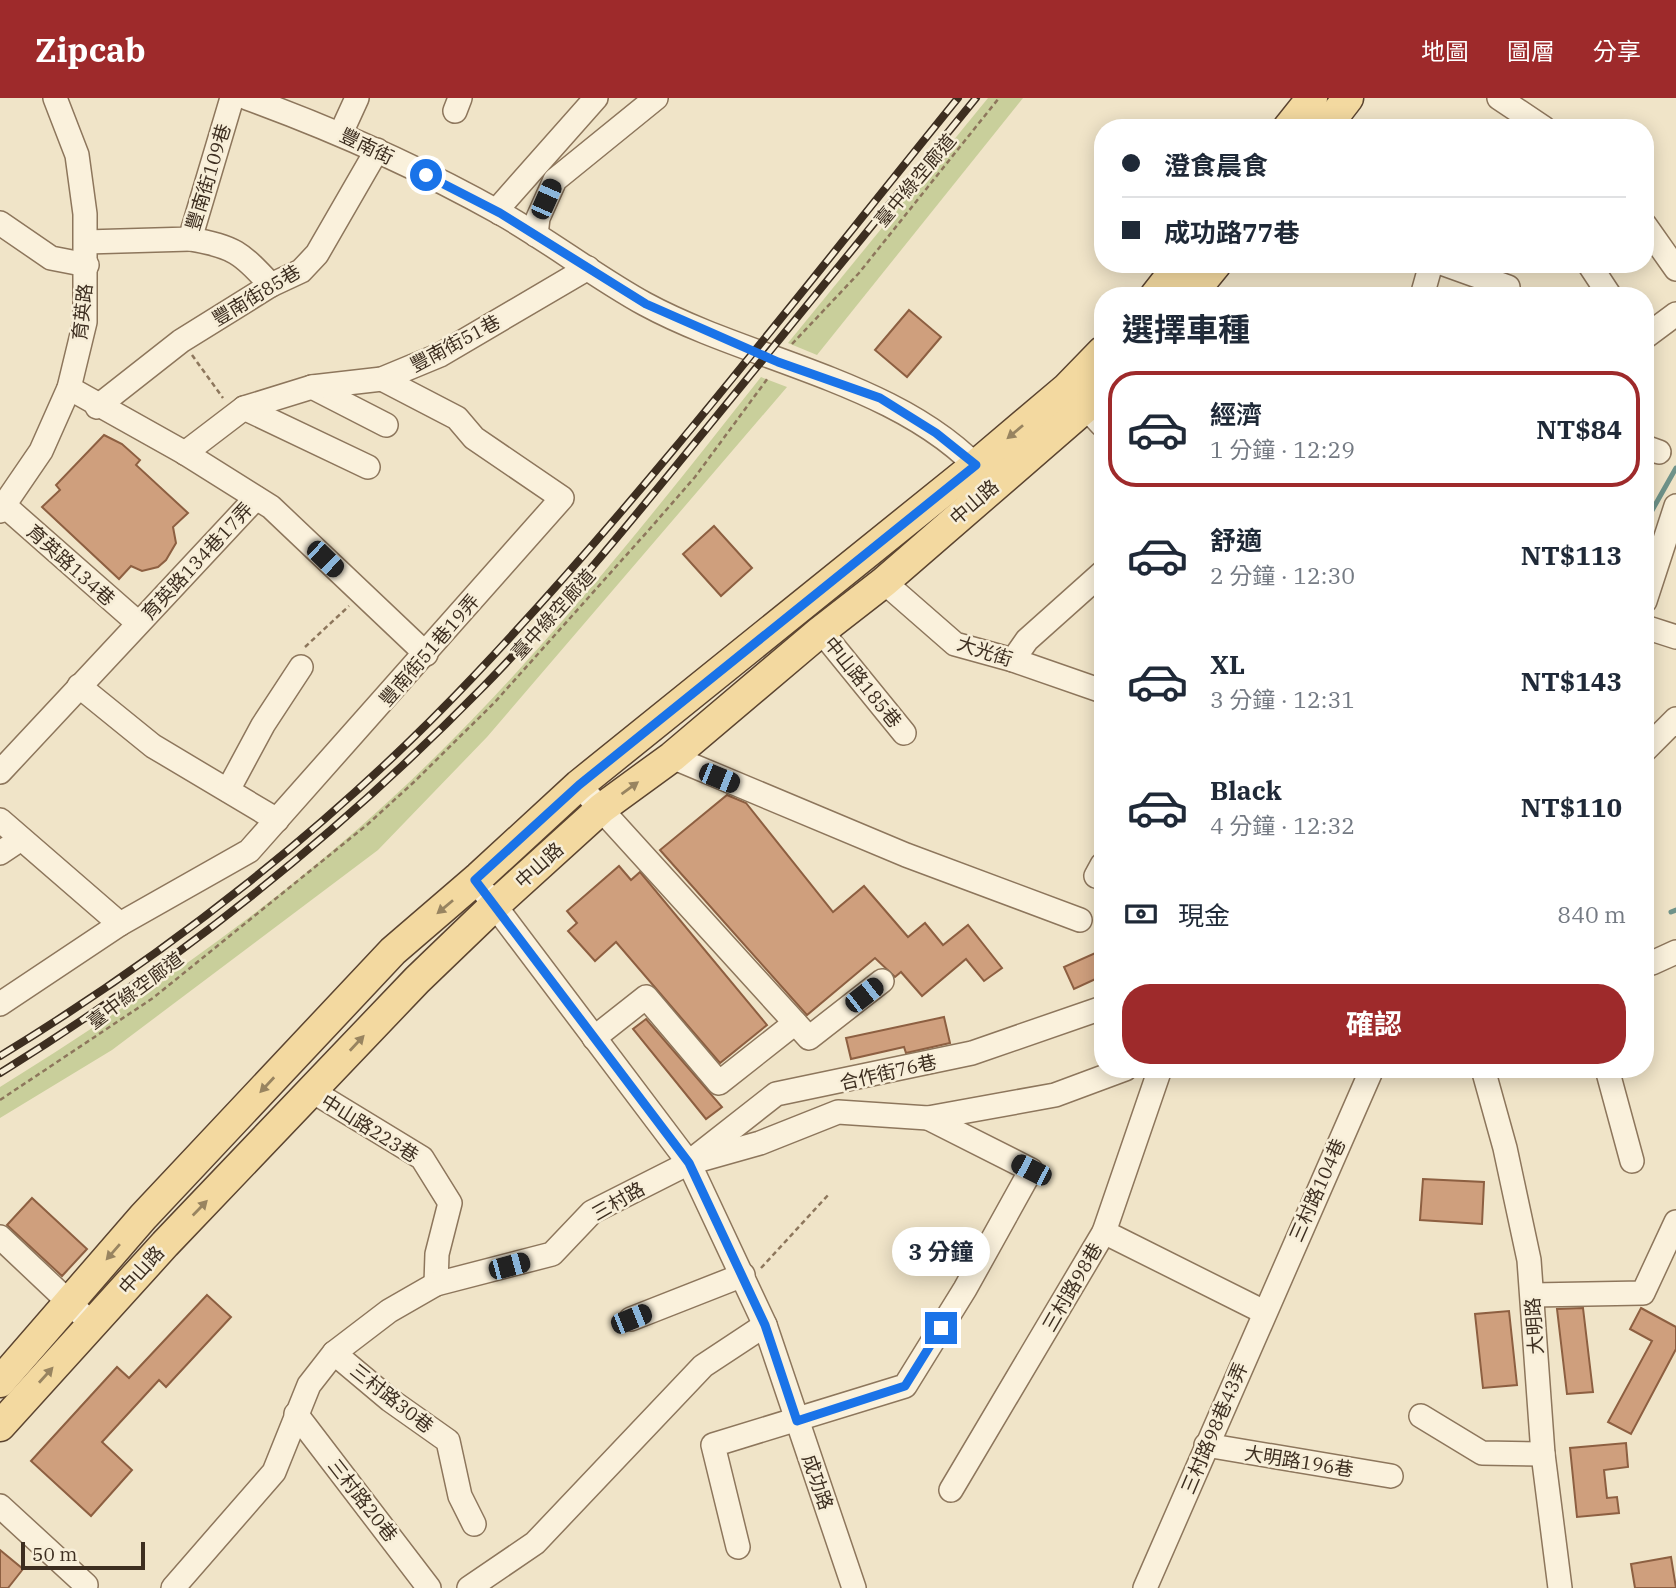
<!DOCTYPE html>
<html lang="zh-TW">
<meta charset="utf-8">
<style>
:root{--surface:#fff;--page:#f6f6f7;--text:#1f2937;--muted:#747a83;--line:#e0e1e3;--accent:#9e2a2b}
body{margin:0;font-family:"IBM Plex Serif","Noto Sans TC",serif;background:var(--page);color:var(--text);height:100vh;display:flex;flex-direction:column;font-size:26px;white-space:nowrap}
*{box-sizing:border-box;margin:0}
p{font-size:23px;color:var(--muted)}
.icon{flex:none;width:38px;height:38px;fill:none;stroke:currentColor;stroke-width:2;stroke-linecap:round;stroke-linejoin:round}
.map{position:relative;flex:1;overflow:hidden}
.details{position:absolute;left:1094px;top:189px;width:560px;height:791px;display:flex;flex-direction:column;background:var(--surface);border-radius:28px;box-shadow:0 4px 18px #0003}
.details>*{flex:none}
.guide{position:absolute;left:1094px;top:21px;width:560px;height:154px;border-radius:28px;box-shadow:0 4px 18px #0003;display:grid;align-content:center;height:154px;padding:0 28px;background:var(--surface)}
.scale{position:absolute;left:21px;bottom:18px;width:124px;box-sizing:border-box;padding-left:7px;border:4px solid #3d2e20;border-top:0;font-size:19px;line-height:24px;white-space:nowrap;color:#3d2e20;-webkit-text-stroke:5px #f7eed8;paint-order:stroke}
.end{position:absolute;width:32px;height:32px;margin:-16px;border:9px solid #1a73e8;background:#fff;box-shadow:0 0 0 4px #fff}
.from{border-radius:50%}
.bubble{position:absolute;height:49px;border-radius:24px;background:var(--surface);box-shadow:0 4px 18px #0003;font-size:23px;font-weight:700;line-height:49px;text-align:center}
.car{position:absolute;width:21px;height:42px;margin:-21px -10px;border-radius:9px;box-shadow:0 0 5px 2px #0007;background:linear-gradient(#222 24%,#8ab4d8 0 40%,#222 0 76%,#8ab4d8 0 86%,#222 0)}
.guide b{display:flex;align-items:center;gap:24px;height:66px;font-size:26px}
.guide b+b{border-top:2px solid var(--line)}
.guide i{width:18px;height:18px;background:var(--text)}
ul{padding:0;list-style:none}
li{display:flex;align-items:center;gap:21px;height:116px;margin:0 14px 10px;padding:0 14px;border:4px solid transparent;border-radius:28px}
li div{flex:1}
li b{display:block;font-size:26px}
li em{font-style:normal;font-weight:700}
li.active{border-color:var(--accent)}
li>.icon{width:63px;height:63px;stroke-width:1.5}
h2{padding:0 28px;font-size:32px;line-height:84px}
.pay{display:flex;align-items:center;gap:18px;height:77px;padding:0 28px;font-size:26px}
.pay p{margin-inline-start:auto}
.primary-button{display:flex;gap:14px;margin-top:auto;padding:14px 28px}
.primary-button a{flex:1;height:80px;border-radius:28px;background:var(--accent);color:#fff;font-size:28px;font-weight:700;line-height:80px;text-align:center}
header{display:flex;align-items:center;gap:42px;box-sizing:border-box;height:98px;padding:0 35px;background:var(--accent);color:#fff}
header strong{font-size:33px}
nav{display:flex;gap:38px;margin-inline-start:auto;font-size:24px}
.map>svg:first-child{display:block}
.green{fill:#c9cf9b}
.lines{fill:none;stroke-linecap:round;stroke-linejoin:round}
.stream{stroke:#6f938a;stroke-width:5}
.building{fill:#cf9f7d;stroke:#8d5f41;stroke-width:2}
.minor-casing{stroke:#8d765c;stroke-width:26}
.major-casing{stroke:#5b4430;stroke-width:33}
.path{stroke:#8d765c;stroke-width:2.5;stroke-dasharray:5 3.5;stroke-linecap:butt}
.minor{stroke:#faf1dc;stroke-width:23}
.major{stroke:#f3d9a0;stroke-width:30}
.rail-casing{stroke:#3d2e20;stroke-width:8}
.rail{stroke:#f7eed8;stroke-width:5;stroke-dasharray:16;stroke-linecap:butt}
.oneway{fill:#988460}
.route{stroke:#1a73e8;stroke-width:9}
.labels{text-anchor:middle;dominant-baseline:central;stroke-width:5;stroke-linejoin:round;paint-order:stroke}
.street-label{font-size:19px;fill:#3d2e20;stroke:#f7eed8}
</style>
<header>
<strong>Zipcab</strong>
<nav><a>地圖</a><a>圖層</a><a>分享</a></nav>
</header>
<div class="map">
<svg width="1676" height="1490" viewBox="0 0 1676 1490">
<rect width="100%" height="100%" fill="#f0e4c8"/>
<!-- green -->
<g class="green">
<path d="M 988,0 L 1023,0 L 817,257 L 788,245 Z"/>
<path d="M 761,279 L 787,289 L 487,639 L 378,752 L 112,952 L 0,1020 L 0,989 C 138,903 272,811 391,701 C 529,574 645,426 761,279 Z"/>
</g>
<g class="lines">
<!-- stream -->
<g class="stream">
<path d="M 1645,443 L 1650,416 L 1676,370"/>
<path d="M 1671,814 L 1676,812"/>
</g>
</g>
<!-- building -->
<g class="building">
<path d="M 909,212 L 941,239 L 907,279 L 875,252 Z"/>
<path d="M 104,337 L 122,346 L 140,362 L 136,367 L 188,415 L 173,429 L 176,445 L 166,462 L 158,469 L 142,473 L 131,468 L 119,481 L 42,409 L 60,392 L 56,387 Z"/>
<path d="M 714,428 L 752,470 L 721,498 L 683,456 Z"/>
<path d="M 727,697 L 746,705 L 833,814 L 864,788 L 908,839 L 925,825 L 943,847 L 968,827 L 1002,870 L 984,883 L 966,861 L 922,898 L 901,874 L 895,879 L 875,860 L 807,917 L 660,752 Z"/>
<path d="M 619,768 L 631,782 L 640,774 L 767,927 L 720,965 L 616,844 L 595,863 L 568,833 L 577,825 L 567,813 Z"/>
<path d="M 1102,852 L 1102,878 L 1074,891 L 1064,869 Z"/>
<path d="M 944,919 L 950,945 L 906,955 L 904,949 L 851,961 L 846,940 Z"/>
<path d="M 646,921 L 722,1009 L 706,1021 L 633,931 Z"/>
<path d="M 1423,1081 L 1484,1084 L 1482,1126 L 1420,1122 Z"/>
<path d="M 32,1100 L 87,1151 L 62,1178 L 7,1127 Z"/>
<path d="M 207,1197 L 231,1219 L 166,1289 L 159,1282 L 102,1344 L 132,1372 L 91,1418 L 31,1363 L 117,1269 L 129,1280 Z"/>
<path d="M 1583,1210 L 1593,1294 L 1567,1296 L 1557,1211 Z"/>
<path d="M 1641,1210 L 1676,1229 L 1676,1251 L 1631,1336 L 1608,1324 L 1652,1243 L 1630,1231 Z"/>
<path d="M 1509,1213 L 1517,1287 L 1483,1290 L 1475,1216 Z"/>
<path d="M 1626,1345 L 1628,1369 L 1604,1372 L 1607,1400 L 1617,1399 L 1619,1415 L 1577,1419 L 1570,1350 Z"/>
<path d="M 0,1452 L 23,1471 L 8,1490 L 0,1490 Z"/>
<path d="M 1671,1459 L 1676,1490 L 1635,1490 L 1631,1466 Z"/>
</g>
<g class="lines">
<defs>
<g id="minor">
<path d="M 247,0 C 335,32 420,70 502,116 C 551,144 596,179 645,206 C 752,264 905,285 986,379"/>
<path d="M 1499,0 L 1544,30"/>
<path d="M 455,13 L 460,0"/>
<path d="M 341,35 L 357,0"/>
<path d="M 500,115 L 503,105 L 596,0"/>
<path d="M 0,125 L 51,160 L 87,167"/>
<path d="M 1645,127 L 1676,171"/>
<path d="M 536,137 L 538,120 L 555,82 L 656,0"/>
<path d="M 190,141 C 234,148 241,155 271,187"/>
<path d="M 86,144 L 190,141 L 232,0"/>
<path d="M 1444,166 L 1508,189 L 1505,198"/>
<path d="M 1589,166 L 1610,198"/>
<path d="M 1422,198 L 1431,166"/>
<path d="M 1645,239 L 1676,216"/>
<path d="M 312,289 L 386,327"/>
<path d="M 69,290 L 185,355 L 271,409 L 426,556"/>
<path d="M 1076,299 L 1102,327"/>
<path d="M 97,309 L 181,243 L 271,187 L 301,173 L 317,156 L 377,52"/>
<path d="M 244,310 L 368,369"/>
<path d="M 1645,349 L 1659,354"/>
<path d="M 185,355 L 244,310 L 312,289 L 382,281 L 440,257 L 588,170"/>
<path d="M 5,408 L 138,525"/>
<path d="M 0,413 L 41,353 L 69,290 L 85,224 L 85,116 L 77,57 L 55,0"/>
<path d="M 884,484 L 955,546 L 1013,562 L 1102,593"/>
<path d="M 1645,503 L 1676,408"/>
<path d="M 1645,529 L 1676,539"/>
<path d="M 821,533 L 904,635"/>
<path d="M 1013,562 L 1027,542 L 1102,475"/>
<path d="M 79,588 L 153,648 L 277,722"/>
<path d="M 1645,652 L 1676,621"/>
<path d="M 672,659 L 906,757 L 1080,822"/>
<path d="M 0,674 L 256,400"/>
<path d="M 579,687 L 809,940 L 882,883"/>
<path d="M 228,692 L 263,627 L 301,569"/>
<path d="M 0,722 L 120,826"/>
<path d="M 0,755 L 21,741"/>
<path d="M 1102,767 L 1096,778 L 1102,780"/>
<path d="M 486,796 L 689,1065 L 765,1227 L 854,1490"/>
<path d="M 1645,861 L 1652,865 L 1676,854"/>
<path d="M 0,906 L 120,826 L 249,753 L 562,400 L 474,340 L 457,320 L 382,281"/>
<path d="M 594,940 L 646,899 L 719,985 L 795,925"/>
<path d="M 1483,971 L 1505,1050 L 1529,1162 L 1543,1356 L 1560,1490"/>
<path d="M 1607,971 L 1632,1063"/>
<path d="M 312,993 L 422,1060 L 450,1105 L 437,1156 L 436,1186"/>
<path d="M 697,1058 L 776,996 L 972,955 L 1102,910"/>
<path d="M 1104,1134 L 1264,1214"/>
<path d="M 0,1139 L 92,1226"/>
<path d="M 1533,1197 L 1643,1195 L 1676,1124"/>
<path d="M 631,1221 L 743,1177"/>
<path d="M 334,1255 L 390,1302 L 448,1343 L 460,1398 L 474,1426"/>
<path d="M 296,1316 L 429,1490"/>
<path d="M 1421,1318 L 1482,1355 L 1543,1356"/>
<path d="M 1206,1347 L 1391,1378"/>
<path d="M 951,1392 L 1104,1134 L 1160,971"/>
<path d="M 0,1408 L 86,1487"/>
<path d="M 738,1449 L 713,1347 L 905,1288 L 965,1191 L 1031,1072 L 928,1020"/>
<path d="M 173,1490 L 274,1374 L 309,1287 L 334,1255 L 389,1213 L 436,1186 L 552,1156 L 592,1114 L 689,1065 L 760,1045 L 838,1014 L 928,1020 L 1055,997 L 1125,971"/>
<path d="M 469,1490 L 535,1445 L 703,1268 L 765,1227"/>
<path d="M 1145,1490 L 1372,971"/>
</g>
<g id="major">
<path d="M 1288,30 L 1312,0"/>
<path d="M 1325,30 L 1348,0"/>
<path d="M 1155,198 L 1180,166"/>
<path d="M 1190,198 L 1216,166"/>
<path d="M 0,1284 L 143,1119 L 393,853 L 479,779 L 579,687 L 976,367 L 1067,290 L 1102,254"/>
<path d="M 0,1328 L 165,1146 L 417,882 L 495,807 L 602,710 L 672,659 L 821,533 L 884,484 L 1102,295"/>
</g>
</defs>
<!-- minor casing -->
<use href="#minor" class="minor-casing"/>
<!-- major casing -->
<use href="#major" class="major-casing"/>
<!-- path -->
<g class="path">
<path d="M 792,246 L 859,175 L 999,0"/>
<path d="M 192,257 L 223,300"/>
<path d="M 305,549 L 349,508"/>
<path d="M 0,1002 L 153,900 L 368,726 L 414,684 L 495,604 L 647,434 L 695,379 L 768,280"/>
<path d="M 761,1170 L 830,1095"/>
</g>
<!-- minor -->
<use href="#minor" class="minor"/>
<!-- major -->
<use href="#major" class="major"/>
<defs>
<g id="rail">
<path d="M 0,958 C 172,853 336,724 474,578 C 647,395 800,195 958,0"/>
<path d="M 0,975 C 176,866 339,736 484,588 C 567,503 641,411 716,319 C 803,213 889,106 976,0"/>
</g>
</defs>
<!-- rail casing -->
<use href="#rail" class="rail-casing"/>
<!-- rail -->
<use href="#rail" class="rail"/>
</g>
<!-- one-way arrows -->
<defs><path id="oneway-solid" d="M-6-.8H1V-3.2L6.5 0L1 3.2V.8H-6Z" transform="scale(1.75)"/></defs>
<g class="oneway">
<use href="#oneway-solid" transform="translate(1015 334) rotate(140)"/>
<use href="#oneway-solid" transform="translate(630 690) rotate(-36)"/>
<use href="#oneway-solid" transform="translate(445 809) rotate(140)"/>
<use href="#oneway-solid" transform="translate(357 945) rotate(-47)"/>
<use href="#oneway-solid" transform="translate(267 987) rotate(133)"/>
<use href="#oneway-solid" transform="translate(200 1110) rotate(-46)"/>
<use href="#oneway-solid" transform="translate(113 1154) rotate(131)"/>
<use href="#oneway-solid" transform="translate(46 1277) rotate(-48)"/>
</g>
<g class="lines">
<!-- route -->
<path class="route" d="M 426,77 L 500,115 L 646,206 L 778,264 L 880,300 L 936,335 L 976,367 L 579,687 L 475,782 L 689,1065 L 765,1227 L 797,1323 L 905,1288 L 941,1230"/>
</g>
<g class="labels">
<!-- street labels -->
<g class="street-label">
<text transform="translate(367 48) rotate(26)">豐南街</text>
<text transform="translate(208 79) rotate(-73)">豐南街109巷</text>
<text transform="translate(915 82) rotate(-50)">臺中綠空廊道</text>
<text transform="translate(256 197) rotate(-31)">豐南街85巷</text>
<text transform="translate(82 214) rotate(-84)">育英路</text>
<text transform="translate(455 245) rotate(-28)">豐南街51巷</text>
<text transform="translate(974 404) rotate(-41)">中山路</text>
<text transform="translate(197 463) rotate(-47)">育英路134巷17弄</text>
<text transform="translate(71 467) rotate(42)">育英路134巷</text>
<text transform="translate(553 516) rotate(-48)">臺中綠空廊道</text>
<text transform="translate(429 552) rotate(-49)">豐南街51巷19弄</text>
<text transform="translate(985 553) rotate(18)">大光街</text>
<text transform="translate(863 584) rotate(51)">中山路185巷</text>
<text transform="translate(539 767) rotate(-42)">中山路</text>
<text transform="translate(135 892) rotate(-37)">臺中綠空廊道</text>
<text transform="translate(888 974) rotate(-13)">合作街76巷</text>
<text transform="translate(370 1030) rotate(32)">中山路223巷</text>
<text transform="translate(1317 1092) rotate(-66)">三村路104巷</text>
<text transform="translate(618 1103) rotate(-30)">三村路</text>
<text transform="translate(141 1172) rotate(-48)">中山路</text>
<text transform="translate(1072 1189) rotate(-60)">三村路98巷</text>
<text transform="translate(1534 1228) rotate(-94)">大明路</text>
<text transform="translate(392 1300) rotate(38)">三村路30巷</text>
<text transform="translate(1214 1330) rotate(-67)">三村路98巷43弄</text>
<text transform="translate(1299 1363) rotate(9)">大明路196巷</text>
<text transform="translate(818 1384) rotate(71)">成功路</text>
<text transform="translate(363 1402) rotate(52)">三村路20巷</text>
</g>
</g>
</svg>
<div class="scale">50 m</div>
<i class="end from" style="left:426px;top:77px"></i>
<i class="end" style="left:941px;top:1230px"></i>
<div class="bubble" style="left:892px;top:1129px;width:98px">3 分鐘</div>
<i class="car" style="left:546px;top:101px;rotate:24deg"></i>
<i class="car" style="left:325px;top:461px;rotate:134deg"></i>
<i class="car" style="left:719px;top:680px;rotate:112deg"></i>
<i class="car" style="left:864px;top:897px;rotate:52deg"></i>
<i class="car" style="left:1031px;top:1072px;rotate:297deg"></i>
<i class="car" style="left:509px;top:1168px;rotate:75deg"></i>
<i class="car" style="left:631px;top:1221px;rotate:68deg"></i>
<div class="guide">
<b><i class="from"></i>澄食晨食</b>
<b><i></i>成功路77巷</b>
</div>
<section class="details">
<h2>選擇車種</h2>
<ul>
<li class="active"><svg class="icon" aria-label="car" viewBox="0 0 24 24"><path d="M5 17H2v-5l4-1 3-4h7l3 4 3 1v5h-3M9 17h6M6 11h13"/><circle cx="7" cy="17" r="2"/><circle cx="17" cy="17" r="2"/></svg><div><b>經濟</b><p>1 分鐘 · 12:29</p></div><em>NT$84</em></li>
<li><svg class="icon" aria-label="car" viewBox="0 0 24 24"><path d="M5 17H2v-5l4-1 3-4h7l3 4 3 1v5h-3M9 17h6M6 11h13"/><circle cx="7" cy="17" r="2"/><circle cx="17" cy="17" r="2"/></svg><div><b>舒適</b><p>2 分鐘 · 12:30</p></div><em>NT$113</em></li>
<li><svg class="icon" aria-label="car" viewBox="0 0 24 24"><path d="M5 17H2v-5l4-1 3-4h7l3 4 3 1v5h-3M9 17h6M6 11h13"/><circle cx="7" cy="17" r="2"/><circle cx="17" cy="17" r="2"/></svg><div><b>XL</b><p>3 分鐘 · 12:31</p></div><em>NT$143</em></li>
<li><svg class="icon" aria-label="car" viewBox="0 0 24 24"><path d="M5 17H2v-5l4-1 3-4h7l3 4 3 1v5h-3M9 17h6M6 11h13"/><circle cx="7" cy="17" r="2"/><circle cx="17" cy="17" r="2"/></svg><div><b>Black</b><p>4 分鐘 · 12:32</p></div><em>NT$110</em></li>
</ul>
<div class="pay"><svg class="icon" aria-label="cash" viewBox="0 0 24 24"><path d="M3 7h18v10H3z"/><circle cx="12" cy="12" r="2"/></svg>現金<p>840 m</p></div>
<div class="primary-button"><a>確認</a></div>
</section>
</div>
